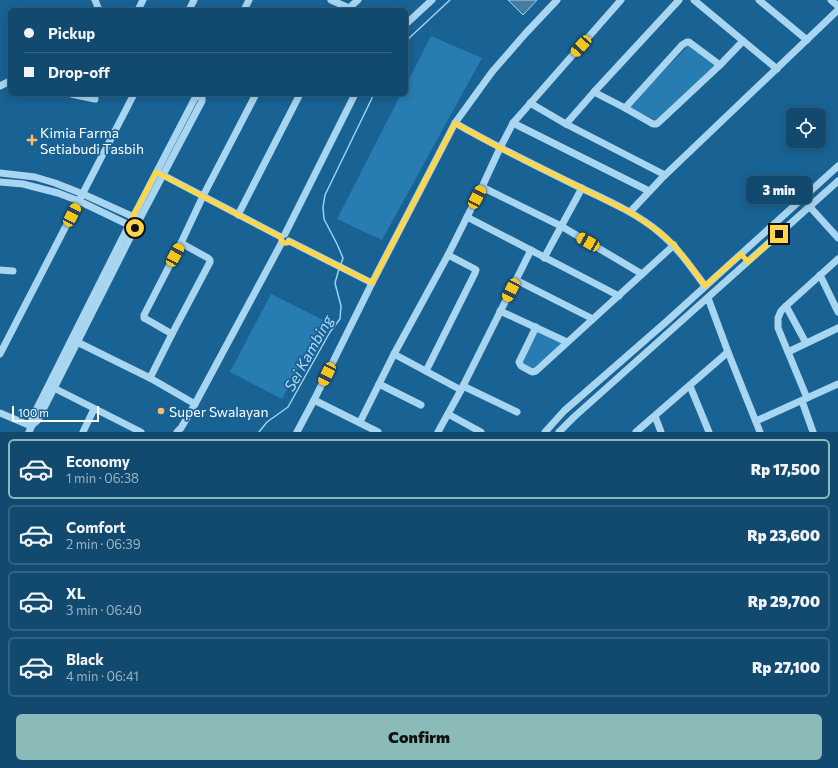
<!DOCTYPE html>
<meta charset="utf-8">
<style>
:root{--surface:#124a6f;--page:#1f5477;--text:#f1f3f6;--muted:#9cb3c3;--line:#316282;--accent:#8bbbb9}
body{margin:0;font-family:Commissioner,sans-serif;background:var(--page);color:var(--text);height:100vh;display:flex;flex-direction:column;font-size:15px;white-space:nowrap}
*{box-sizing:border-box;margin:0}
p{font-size:13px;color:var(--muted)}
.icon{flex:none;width:22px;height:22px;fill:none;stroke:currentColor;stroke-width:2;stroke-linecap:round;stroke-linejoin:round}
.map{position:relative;height:432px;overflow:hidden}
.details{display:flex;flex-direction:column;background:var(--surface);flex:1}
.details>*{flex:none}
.guide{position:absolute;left:8px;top:8px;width:400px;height:88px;border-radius:6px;box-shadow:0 2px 10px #0003,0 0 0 1px var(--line);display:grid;align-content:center;height:88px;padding:0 16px;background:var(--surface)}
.controls{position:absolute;left:786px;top:108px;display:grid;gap:8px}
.controls a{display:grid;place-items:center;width:40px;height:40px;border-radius:6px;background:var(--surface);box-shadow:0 2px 10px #0003,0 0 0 1px var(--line);font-size:20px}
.scale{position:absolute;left:12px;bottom:10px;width:87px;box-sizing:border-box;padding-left:4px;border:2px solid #fff;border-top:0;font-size:11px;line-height:14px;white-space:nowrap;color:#fff;-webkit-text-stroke:3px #186294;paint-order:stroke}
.end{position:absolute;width:18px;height:18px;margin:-9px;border:5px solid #ffd54a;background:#111;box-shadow:0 0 0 2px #111}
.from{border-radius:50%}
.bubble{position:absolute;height:28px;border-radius:6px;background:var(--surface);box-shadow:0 2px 10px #0003,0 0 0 1px var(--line);font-size:13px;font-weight:800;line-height:28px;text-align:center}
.car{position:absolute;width:12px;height:24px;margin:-12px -6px;border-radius:5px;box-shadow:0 0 3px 1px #0007;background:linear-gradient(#f5c518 24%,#345 0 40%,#f5c518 0 76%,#345 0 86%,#f5c518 0)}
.guide b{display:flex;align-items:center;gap:14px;height:38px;font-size:15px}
.guide b+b{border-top:1px solid var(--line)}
.guide i{width:10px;height:10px;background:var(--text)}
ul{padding:7px 0 0;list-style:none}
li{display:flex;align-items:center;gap:12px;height:60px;margin:0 8px 6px;padding:0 8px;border:2px solid var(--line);border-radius:6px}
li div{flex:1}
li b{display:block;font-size:15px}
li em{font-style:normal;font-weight:800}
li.selected{border-color:var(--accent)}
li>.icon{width:36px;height:36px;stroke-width:1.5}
.button{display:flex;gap:8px;margin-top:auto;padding:8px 16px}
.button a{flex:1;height:46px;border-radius:6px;background:var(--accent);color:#111;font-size:16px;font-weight:800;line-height:46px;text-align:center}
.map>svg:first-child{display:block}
.green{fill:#277cb1}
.water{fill:#477c9f;stroke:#9bd2f3}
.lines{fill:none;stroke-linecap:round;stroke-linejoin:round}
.stream{stroke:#9bd2f3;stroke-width:1.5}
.minor{stroke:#a8d5f0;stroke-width:7}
.route{stroke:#ffd54a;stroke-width:5}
.poi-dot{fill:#ffba68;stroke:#186294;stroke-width:1.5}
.labels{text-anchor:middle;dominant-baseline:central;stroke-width:3.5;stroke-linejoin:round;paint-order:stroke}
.poi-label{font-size:14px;fill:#fff;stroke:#186294;text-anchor:start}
.water-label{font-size:15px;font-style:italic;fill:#b4def7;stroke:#186294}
</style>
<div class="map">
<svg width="838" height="432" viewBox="0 0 838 432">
<rect width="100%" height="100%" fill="#186294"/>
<!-- green -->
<g class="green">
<path d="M 431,36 L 482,58 L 382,240 L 337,219 L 401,94 L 406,94 L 406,85 Z"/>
<path d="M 689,45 L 717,65 L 659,122 L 629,107 Z"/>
<path d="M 271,294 L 323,320 L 282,399 L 230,372 Z"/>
<path d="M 536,328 L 567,342 L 535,370 L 520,363 Z"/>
</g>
<!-- water -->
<path class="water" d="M 508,0 L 537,0 L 523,15 Z"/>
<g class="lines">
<!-- stream -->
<g class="stream">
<path d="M 406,41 L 450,0"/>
<path d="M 341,264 L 343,258 L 337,244 L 324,219 L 323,207 L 325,195 L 374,94"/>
<path d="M 259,432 L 267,422 L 288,407 L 330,332 L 340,319 L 341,306 L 335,283 L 339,269"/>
</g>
<!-- minor -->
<g class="minor">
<path d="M 95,0 L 99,10"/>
<path d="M 331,0 L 349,8 L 358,0"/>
<path d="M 694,0 L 777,69"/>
<path d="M 759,0 L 807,40"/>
<path d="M 831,0 L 838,6"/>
<path d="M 138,10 L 143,0"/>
<path d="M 189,10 L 194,0"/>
<path d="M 244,10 L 249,0"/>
<path d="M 406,24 L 432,0"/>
<path d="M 0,86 L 8,82 L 10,82"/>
<path d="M 594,92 L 625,108 L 653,124 L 656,124 L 658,123 L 720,65 L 743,41"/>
<path d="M 71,94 L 95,99"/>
<path d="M 530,103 L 566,124 L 665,175"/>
<path d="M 625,108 L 682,45 L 687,42 L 689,42 L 720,65"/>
<path d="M 455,123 C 495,146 536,166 577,186 C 604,199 637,213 660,233 C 678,248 691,267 705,286"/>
<path d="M 513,123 L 649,191"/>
<path d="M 566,124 L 594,92 L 679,0"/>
<path d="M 0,173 L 35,177 L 55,183 L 83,194 L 136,218"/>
<path d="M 159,173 L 281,237"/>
<path d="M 0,182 L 23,184 L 58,193 L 79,201 L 131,226"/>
<path d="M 482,187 L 561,226 L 642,274"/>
<path d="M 810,207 L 838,238"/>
<path d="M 630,212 L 662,178 L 838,10"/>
<path d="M 238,215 L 300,94"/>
<path d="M 467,217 L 619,296"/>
<path d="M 285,234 L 355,94"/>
<path d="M 289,241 L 372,283"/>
<path d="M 544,258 L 582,188"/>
<path d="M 0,270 L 13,271"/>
<path d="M 820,275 L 838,312"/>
<path d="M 516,280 L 593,319"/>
<path d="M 708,298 L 728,352 L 760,432"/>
<path d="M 786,306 L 806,343"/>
<path d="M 500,311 L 567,342"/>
<path d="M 536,327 L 519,362 L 521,366 L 532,372 L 536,371 L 674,245"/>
<path d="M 172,334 L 146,319 L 144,318 L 144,315 L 181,243 L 203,196 L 256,94"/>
<path d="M 73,340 L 150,378 L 195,404"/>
<path d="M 788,352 L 838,328"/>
<path d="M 0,354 L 134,94"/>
<path d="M 394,354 L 461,390"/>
<path d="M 426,371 L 475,273 L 476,270 L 473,268 L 448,255"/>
<path d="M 150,378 L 172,334 L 210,262 L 210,260 L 208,258 L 181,243"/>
<path d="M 379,384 L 421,405"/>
<path d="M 50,386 L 141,432"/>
<path d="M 463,386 L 517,412"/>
<path d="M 690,386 L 709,432"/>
<path d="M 807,398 L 788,352 L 778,328 L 778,318 L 781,311 L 786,306 L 838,259"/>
<path d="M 314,400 L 378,432"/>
<path d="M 802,401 L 813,432"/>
<path d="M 0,413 L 31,426"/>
<path d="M 448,414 L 481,432"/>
<path d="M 655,416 L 661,432"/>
<path d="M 756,421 L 838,384"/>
<path d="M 360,422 L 394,354 L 448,255 L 482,187 L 500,148 L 513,123 L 621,0"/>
<path d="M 32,425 L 32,418 L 129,225 L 195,98 L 200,94"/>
<path d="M 29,432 L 32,425 L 38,420 L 135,228 L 202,101 L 202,94"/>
<path d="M 83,432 L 94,409"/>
<path d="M 177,432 L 181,428 L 195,404 L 282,242"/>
<path d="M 297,432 L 314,400 L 372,283 L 455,123 L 492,72 L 525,34 L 557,0"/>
<path d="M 438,432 L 461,390 L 531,250"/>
<path d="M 545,432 L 564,411 L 666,322 L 838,166"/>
<path d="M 559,432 L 574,417 L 838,181"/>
<path d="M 636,432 L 728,352"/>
</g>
</g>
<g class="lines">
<!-- route -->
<path class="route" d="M 135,228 L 129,224 L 156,172 L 281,237 L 281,240 L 284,243 L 288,243 L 289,241 L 372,283 L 455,123 L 500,148 L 630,212 L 658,231 L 674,245 L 689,264 L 705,286 L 741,254 L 748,262 L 779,234"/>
</g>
<!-- markers -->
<g class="poi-dot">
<path d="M30 134h4v4h4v4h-4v4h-4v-4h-4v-4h4z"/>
<circle cx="161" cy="411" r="4"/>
</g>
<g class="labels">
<!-- poi labels -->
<g class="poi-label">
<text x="40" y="132">Kimia Farma<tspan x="40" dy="16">Setiabudi Tasbih</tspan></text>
<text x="169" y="411">Super Swalayan</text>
</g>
<!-- water labels -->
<g class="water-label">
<text transform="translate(308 353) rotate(-61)">Sei Kambing</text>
</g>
</g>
</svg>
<div class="controls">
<a><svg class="icon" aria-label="locate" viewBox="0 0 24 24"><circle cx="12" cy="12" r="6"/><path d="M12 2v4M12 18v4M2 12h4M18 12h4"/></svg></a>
</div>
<div class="scale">100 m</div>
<i class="end from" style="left:135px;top:228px"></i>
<i class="end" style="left:779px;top:234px"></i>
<div class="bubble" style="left:746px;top:176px;width:66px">3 min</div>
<i class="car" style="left:581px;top:46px;rotate:222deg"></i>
<i class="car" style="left:477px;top:197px;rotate:27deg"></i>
<i class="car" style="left:72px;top:215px;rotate:27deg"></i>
<i class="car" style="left:588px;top:242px;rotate:300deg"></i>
<i class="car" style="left:175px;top:255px;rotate:28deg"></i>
<i class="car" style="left:511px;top:290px;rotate:207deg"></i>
<i class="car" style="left:327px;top:374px;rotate:206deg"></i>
<div class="guide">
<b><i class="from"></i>Pickup</b>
<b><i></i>Drop-off</b>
</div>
</div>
<section class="details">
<ul>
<li class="selected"><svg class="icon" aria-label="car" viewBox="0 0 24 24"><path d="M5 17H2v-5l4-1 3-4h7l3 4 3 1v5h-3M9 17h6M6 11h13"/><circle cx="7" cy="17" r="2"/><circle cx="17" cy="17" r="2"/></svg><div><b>Economy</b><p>1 min · 06:38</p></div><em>Rp 17,500</em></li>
<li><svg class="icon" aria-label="car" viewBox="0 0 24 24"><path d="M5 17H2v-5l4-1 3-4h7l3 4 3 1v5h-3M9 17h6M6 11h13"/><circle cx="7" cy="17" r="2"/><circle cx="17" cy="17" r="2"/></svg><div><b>Comfort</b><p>2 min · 06:39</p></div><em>Rp 23,600</em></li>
<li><svg class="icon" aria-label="car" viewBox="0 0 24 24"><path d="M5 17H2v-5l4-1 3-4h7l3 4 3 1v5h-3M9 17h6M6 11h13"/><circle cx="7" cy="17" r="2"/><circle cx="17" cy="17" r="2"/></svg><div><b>XL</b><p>3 min · 06:40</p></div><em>Rp 29,700</em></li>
<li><svg class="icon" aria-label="car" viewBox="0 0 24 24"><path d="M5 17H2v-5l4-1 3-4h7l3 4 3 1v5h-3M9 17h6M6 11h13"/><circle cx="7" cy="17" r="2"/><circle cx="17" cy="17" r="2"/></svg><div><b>Black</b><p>4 min · 06:41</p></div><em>Rp 27,100</em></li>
</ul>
<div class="button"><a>Confirm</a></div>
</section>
